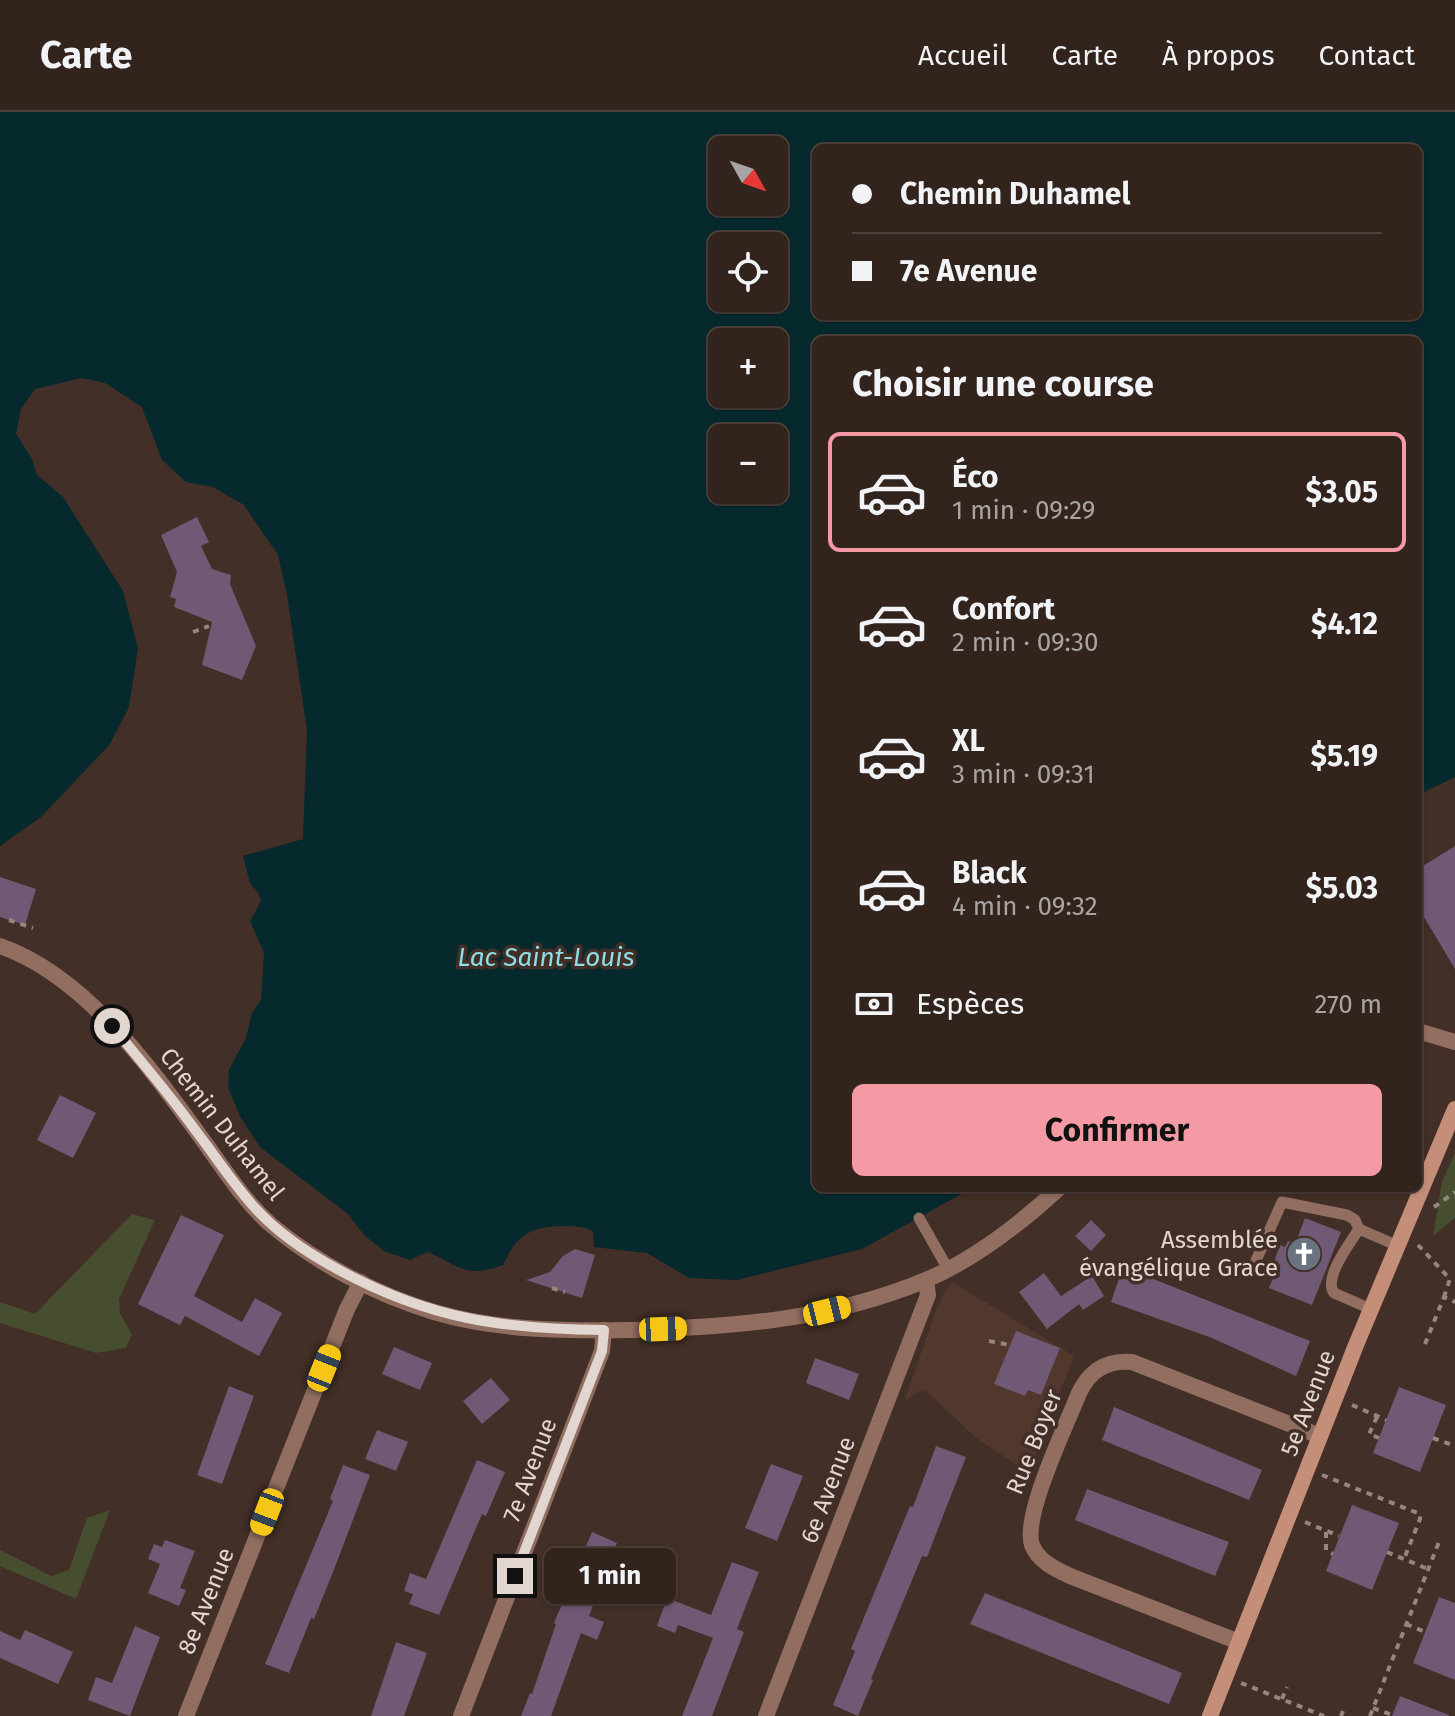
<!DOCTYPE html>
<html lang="fr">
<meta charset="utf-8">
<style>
:root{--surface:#32231d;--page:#3a2b26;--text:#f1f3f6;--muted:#a8a4a4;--line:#4d403b;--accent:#f49aa4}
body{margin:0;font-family:"Fira Sans",sans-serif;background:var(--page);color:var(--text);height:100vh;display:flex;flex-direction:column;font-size:30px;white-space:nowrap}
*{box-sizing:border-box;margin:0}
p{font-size:26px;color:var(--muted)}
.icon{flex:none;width:44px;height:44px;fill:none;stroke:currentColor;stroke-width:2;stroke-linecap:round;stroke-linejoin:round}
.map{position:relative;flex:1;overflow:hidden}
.drawer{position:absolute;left:812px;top:224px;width:610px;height:856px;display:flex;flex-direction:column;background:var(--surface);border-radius:12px;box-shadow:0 2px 6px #0004,0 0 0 2px var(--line)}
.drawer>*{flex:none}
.hud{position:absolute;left:812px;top:32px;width:610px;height:176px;border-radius:12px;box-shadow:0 2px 6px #0004,0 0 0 2px var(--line);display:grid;align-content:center;height:176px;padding:0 40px;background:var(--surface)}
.needle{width:52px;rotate:130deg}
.buttons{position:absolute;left:708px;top:24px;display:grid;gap:16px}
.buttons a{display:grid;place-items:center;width:80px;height:80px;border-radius:12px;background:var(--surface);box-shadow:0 2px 6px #0004,0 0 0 2px var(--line);font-size:40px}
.end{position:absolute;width:36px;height:36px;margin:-18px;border:10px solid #e2d6d0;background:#111;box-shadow:0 0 0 4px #111}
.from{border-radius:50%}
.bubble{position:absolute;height:56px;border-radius:12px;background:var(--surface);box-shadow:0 2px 6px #0004,0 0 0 2px var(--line);font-size:26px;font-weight:700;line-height:56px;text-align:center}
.car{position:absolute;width:24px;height:48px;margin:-24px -12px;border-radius:10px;box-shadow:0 0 6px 2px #0007;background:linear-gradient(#f5c518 24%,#345 0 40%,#f5c518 0 76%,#345 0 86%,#f5c518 0)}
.hud b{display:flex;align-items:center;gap:28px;height:76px;font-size:30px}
.hud b+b{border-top:2px solid var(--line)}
.hud i{width:20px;height:20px;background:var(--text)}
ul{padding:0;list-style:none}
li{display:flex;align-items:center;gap:24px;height:120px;margin:0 16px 12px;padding:0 24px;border:4px solid transparent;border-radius:12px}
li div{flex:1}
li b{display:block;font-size:30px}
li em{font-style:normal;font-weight:700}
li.on{border-color:var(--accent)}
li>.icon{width:72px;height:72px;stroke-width:1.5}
h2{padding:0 40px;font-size:36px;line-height:96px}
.pay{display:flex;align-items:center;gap:20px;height:88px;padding:0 40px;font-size:30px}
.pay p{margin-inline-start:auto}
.action{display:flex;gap:16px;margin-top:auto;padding:16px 40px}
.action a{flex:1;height:92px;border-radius:12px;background:var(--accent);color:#111;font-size:32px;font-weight:700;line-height:92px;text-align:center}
header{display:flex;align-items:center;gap:48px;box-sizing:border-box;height:112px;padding:0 40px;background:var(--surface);border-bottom:2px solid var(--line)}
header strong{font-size:38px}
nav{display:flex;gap:44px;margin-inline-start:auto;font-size:28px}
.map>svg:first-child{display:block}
.built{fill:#51372c}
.green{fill:#474e2f}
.water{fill:#05292d;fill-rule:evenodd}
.building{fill:#6f5974}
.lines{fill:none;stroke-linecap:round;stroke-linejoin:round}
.path{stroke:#95867f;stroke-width:4;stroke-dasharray:6 6;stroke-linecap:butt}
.lane{stroke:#916e60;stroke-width:11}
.street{stroke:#916e60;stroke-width:16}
.secondary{stroke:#c58e78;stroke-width:16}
.route{stroke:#e2d6d0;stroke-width:10}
.labels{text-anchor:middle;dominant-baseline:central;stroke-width:7;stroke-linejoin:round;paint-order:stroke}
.street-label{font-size:24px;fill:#e2d6d0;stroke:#422f27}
.poi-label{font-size:24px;fill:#e2d6d0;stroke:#422f27;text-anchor:end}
.water-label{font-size:26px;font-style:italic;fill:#8edee7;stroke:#422f27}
</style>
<header>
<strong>Carte</strong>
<nav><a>Accueil</a><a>Carte</a><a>À propos</a><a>Contact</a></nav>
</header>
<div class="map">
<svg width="1455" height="1604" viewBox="0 0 1455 1604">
<rect width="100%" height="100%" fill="#422f27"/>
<!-- built -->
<path class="built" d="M 952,1170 L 1074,1244 L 1028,1361 L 974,1324 L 927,1280 L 919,1279 L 904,1290 L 935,1201 L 944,1180 Z"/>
<!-- green -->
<g class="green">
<path d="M 1455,1040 L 1455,1106 L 1433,1124 L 1442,1070 Z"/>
<path d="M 132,1102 L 155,1108 L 119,1187 L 120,1201 L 132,1223 L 126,1236 L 96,1241 L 0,1211 L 0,1190 L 35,1202 Z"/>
<path d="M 110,1398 L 76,1487 L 0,1454 L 0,1438 L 51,1464 L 69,1458 L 87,1406 Z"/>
</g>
<!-- water -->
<path class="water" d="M 0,0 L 1455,0 L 1455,665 L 1418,683 L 1418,228 L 816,228 L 816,1076 L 972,1076 L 862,1137 L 737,1168 L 689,1166 L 647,1141 L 594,1135 L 593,1119 C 582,1114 574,1114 562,1114 C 529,1115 517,1123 503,1153 C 464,1167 462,1154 427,1140 L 410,1148 L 384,1139 L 364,1123 L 348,1102 L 260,1035 L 241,1006 L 228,976 L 229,958 L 246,926 L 252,901 L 261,888 L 264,841 L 250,809 L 261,789 L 258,781 L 250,771 L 243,744 L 303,727 L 307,618 L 287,483 L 278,443 L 244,393 L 213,375 L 186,370 L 162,348 L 142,295 L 105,271 L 82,266 L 35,277 L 21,297 L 16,322 L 32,347 L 37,363 L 63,385 L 123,479 L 138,536 L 129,595 L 110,632 L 41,705 L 0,734 ZM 816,36 L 1418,36 L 1418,204 L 816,204 ZM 722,38 L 774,38 L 774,90 L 722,90 ZM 722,134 L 774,134 L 774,186 L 722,186 ZM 722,230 L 774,230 L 774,282 L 722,282 ZM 722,326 L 774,326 L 774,378 L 722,378 Z"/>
<!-- building -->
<g class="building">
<path d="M 197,405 L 209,430 L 201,434 L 212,457 L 231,463 L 230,472 L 256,534 L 242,568 L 202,553 L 212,510 L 174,495 L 176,487 L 170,485 L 177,460 L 161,423 Z"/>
<path d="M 1455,734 L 1455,857 L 1418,795 L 1418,757 Z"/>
<path d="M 0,765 L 36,777 L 25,813 L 0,805 Z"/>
<path d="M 60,983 L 96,1001 L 73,1046 L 37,1028 Z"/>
<path d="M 181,1103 L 224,1123 L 194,1184 L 242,1210 L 255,1186 L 282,1201 L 259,1244 L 185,1204 L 180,1213 L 138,1192 Z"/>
<path d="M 1305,1106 L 1341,1120 L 1312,1193 L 1269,1176 L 1279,1152 L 1274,1150 L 1280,1133 L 1285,1135 L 1288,1129 L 1295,1132 Z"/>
<path d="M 1091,1108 L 1106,1123 L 1091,1139 L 1075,1124 Z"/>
<path d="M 575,1137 L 595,1143 L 582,1186 L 526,1168 L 550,1160 L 563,1144 Z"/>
<path d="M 1123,1155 L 1310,1229 L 1296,1264 L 1212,1226 L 1111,1190 Z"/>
<path d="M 1044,1161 L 1061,1184 L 1092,1164 L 1104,1184 L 1083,1198 L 1079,1192 L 1047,1217 L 1019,1180 Z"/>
<path d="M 1016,1219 L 1060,1236 L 1041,1283 L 1028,1278 L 1025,1284 L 994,1272 Z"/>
<path d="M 394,1235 L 432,1251 L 420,1278 L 382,1262 Z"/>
<path d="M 815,1246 L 859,1262 L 849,1288 L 806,1271 Z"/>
<path d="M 491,1266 L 510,1288 L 482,1312 L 463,1289 Z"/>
<path d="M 229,1274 L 254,1284 L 222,1372 L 197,1363 Z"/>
<path d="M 1399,1275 L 1446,1293 L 1420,1360 L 1373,1341 Z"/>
<path d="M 1114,1295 L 1262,1358 L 1249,1388 L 1102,1328 Z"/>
<path d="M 377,1318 L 408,1330 L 396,1359 L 365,1347 Z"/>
<path d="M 936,1334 L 966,1345 L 927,1445 L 922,1444 L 871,1567 L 873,1568 L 858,1604 L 833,1593 L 855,1539 L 851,1537 L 910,1394 L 913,1395 Z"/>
<path d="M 477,1348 L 505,1360 L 486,1404 L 482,1402 L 439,1503 L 409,1492 L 413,1482 L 404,1479 L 410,1461 L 426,1467 Z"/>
<path d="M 771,1352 L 803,1364 L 777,1429 L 745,1416 Z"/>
<path d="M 343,1353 L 370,1363 L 335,1455 L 314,1507 L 311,1506 L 289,1561 L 265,1552 L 333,1389 L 330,1387 Z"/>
<path d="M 1087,1377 L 1229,1430 L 1215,1464 L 1075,1408 Z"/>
<path d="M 1352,1393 L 1399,1411 L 1372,1478 L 1326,1459 Z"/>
<path d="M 592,1420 L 617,1431 L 609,1449 L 619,1453 L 611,1474 L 602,1470 L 589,1504 L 604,1510 L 597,1528 L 581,1521 L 551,1604 L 521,1604 L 530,1581 L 532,1582 L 556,1512 L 554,1511 Z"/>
<path d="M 165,1428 L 195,1439 L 180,1476 L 186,1478 L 179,1494 L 148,1481 L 160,1452 L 148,1447 L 154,1432 L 162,1435 Z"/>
<path d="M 732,1450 L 759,1460 L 737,1517 L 744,1520 L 712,1604 L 682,1604 L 713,1526 L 678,1513 L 675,1521 L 657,1514 L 667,1486 L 711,1503 Z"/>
<path d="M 985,1481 L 1182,1561 L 1169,1592 L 970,1512 Z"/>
<path d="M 1439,1485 L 1455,1491 L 1455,1568 L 1413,1551 Z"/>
<path d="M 135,1514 L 160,1525 L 130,1604 L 88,1588 L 96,1565 L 112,1571 Z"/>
<path d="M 25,1518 L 73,1540 L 58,1572 L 0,1546 L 0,1519 L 20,1528 Z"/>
<path d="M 396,1530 L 427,1541 L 404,1604 L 371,1604 Z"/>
<path d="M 1400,1584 L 1449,1603 L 1449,1604 L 1392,1604 Z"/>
</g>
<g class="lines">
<!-- path -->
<g class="path">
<path d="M 193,520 L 209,514"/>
<path d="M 9,808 L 33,816"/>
<path d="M 1434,1095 L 1455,1080"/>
<path d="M 1418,1133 L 1450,1167 L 1444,1185"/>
<path d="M 552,1176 L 565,1180"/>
<path d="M 989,1229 L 1010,1233"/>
<path d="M 1425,1232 L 1444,1185 L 1455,1190"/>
<path d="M 1352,1293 L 1386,1308"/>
<path d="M 1377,1305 L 1369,1322 L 1379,1326"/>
<path d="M 1433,1326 L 1455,1334"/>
<path d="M 1322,1363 L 1420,1402 L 1420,1407 L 1404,1447"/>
<path d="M 1305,1410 L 1339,1424"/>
<path d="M 1326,1420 L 1326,1438 L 1333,1442"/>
<path d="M 1387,1440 L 1428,1457"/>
<path d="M 1406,1512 L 1425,1520"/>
<path d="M 1241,1571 L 1324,1604"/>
<path d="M 1282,1587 L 1287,1575"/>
<path d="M 1373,1596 L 1392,1603"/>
<path d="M 1341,1604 L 1343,1599"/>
<path d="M 1370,1604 L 1439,1430"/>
</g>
<!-- lane -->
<g class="lane">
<path d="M 919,1106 L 948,1157"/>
<path d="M 1254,1153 L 1282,1090 L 1347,1103 L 1355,1108 L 1359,1117"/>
<path d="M 1371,1197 L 1334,1181 C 1323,1166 1350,1131 1359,1117 L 1398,1134"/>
</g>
<!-- street -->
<g class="street">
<path d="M 0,834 C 84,863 149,954 200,1024 C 222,1054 242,1087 270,1112 C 316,1151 377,1183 434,1200 C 498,1219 566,1219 632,1218 C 734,1215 830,1208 926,1168 C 975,1147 1020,1112 1059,1076"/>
<path d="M 1418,919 L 1455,930"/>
<path d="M 1239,1530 L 1070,1464 C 1055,1457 1038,1449 1032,1433 C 1022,1404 1067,1312 1079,1281 C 1090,1258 1107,1248 1132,1250 L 1320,1324"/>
<path d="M 186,1604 L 347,1197 L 361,1170"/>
<path d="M 461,1604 L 602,1239 L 604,1218"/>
<path d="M 766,1604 L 928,1183 L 926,1168"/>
</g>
<!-- secondary -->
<path class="secondary" d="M 1210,1604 L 1356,1233 L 1455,997"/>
</g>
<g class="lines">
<!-- route -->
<path class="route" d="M 112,914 C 141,949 170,983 196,1019 C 216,1045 234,1073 256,1097 C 279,1122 309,1142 339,1158 C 430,1207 502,1217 604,1218 L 602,1239 L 515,1464"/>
</g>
<!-- icons -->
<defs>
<symbol id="church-disc" viewBox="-11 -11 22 22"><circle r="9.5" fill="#6b7280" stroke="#422f27"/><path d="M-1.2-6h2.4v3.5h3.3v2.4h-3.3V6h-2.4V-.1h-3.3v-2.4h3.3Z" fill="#fff"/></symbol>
</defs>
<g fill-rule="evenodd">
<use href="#church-disc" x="1284" y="1122" width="40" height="40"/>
</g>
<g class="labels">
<!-- street labels -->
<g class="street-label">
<text transform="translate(222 1012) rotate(52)">Chemin Duhamel</text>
<text transform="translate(1308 1291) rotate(-69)">5e Avenue</text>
<text transform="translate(1034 1330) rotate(-68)">Rue Boyer</text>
<text transform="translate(530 1358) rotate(-69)">7e Avenue</text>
<text transform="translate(828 1378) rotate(-69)">6e Avenue</text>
<text transform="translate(206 1489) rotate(-68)">8e Avenue</text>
</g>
<!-- poi labels -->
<g class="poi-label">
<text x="1278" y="1128">Assemblée<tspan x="1278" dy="28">évangélique Grace</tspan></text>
</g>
<!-- water labels -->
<g class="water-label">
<text x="546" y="845">Lac Saint-Louis</text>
</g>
</g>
</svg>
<div class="buttons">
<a><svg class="needle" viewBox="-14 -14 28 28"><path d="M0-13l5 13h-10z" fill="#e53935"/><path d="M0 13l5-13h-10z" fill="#a8a4a4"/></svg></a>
<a><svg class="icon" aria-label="locate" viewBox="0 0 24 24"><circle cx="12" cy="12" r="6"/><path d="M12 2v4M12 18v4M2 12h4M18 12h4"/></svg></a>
<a>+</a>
<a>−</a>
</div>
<i class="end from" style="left:112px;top:914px"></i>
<i class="end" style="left:515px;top:1464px"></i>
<div class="bubble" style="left:544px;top:1436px;width:132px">1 min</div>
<i class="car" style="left:827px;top:1199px;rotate:76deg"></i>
<i class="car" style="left:663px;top:1217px;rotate:88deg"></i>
<i class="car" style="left:324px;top:1256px;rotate:22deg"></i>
<i class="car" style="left:267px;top:1400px;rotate:201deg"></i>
<div class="hud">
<b><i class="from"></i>Chemin Duhamel</b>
<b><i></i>7e Avenue</b>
</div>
<section class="drawer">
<h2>Choisir une course</h2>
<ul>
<li class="on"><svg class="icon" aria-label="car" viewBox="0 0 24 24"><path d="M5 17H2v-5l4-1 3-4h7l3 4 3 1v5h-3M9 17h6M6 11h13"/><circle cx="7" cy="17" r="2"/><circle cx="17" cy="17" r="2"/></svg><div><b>Éco</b><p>1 min · 09:29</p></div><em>$3.05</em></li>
<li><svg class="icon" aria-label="car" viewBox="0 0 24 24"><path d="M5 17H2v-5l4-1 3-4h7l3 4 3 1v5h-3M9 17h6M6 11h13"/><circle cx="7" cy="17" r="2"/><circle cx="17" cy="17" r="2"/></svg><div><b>Confort</b><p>2 min · 09:30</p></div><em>$4.12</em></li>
<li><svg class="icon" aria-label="car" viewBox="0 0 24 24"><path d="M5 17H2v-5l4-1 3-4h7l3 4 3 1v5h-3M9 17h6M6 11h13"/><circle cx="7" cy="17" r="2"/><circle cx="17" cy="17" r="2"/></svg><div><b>XL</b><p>3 min · 09:31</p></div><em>$5.19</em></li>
<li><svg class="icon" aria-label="car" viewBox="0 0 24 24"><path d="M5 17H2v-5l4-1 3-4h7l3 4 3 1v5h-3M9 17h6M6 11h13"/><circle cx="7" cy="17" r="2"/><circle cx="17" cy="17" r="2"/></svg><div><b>Black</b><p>4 min · 09:32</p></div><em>$5.03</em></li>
</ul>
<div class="pay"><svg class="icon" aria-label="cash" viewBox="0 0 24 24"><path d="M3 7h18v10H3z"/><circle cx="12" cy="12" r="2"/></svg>Espèces<p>270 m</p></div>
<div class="action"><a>Confirmer</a></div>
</section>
</div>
